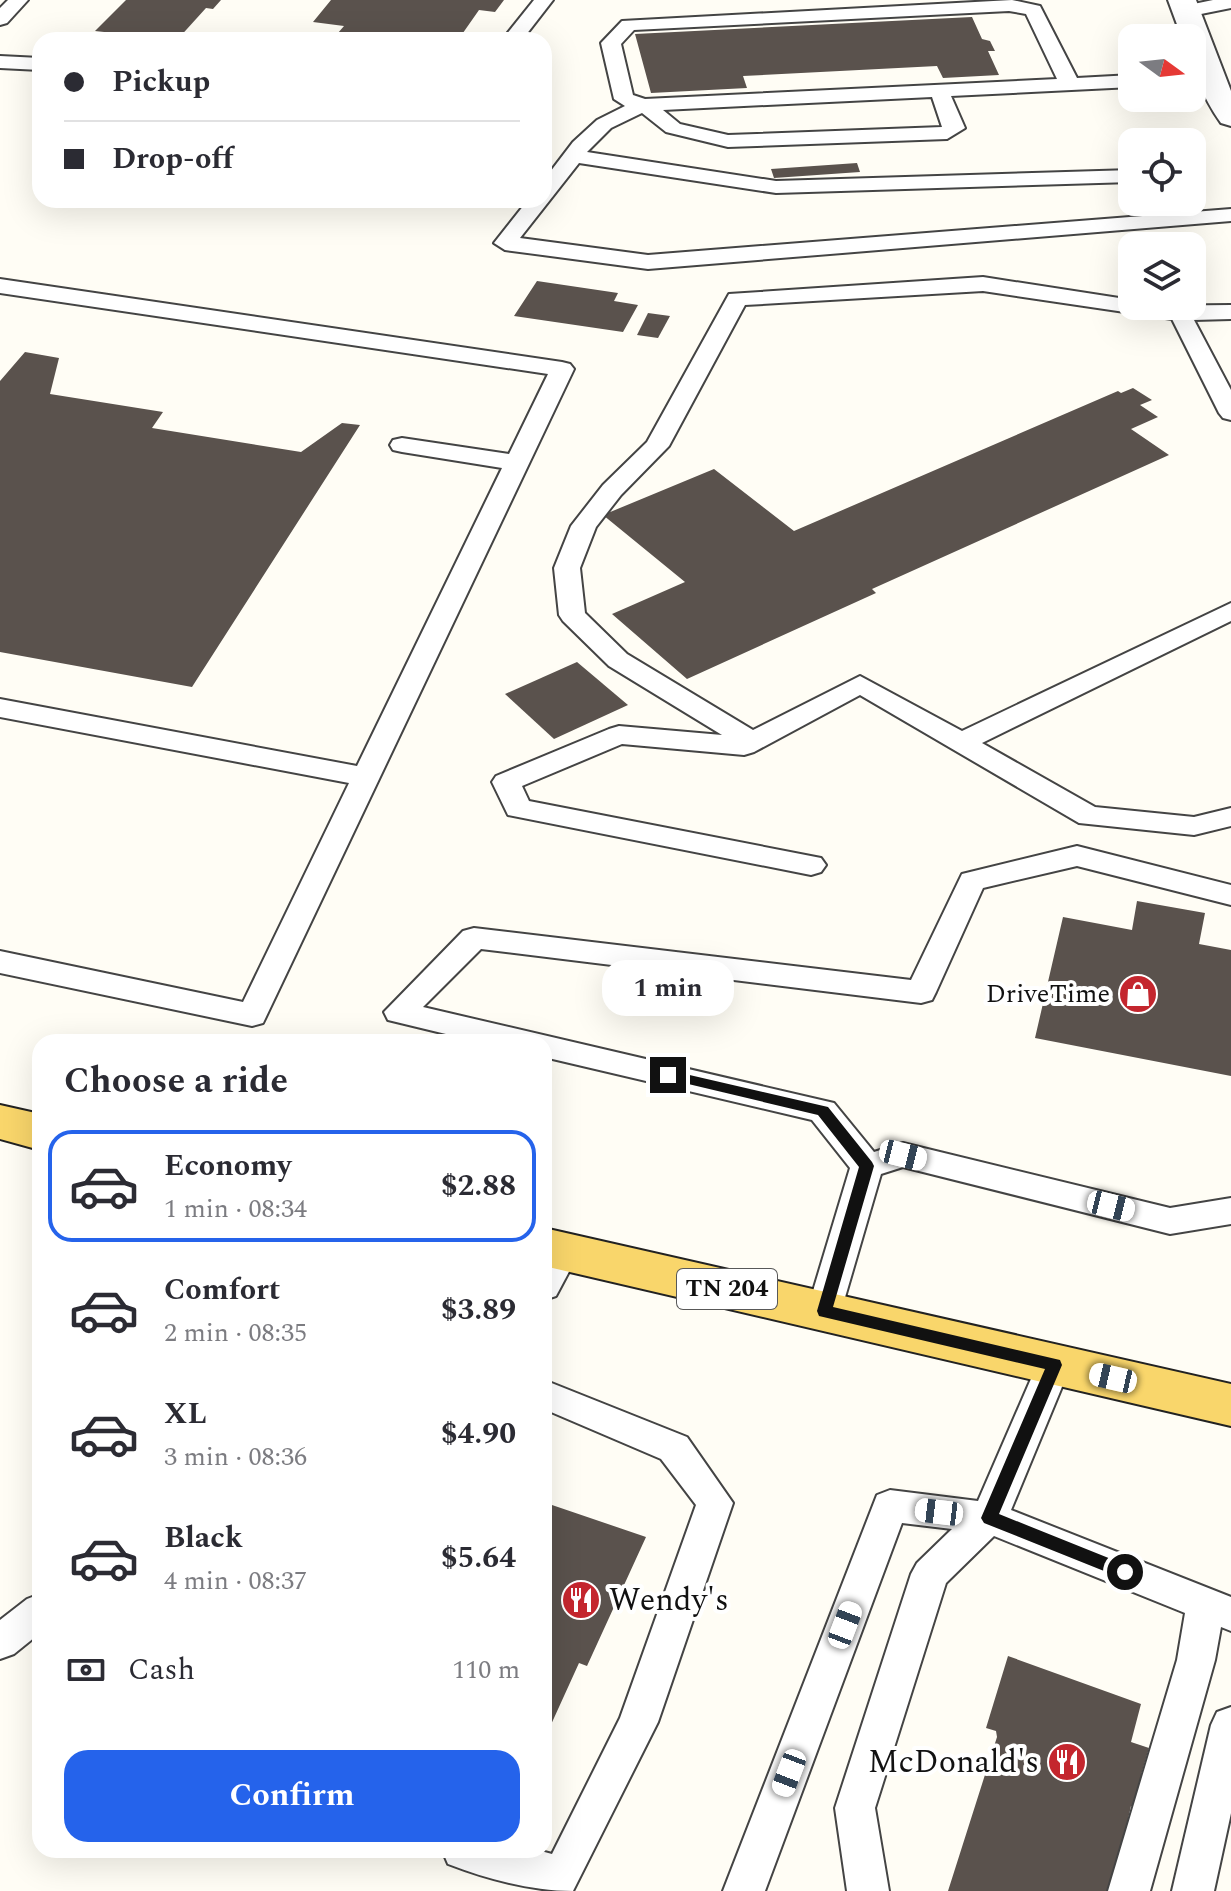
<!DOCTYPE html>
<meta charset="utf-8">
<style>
:root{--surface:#fff;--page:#f7f7f7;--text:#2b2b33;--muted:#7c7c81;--line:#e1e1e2;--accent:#2563eb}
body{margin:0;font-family:Spectral,serif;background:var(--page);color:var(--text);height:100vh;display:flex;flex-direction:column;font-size:30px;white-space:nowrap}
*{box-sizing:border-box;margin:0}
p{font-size:26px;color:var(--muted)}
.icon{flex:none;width:44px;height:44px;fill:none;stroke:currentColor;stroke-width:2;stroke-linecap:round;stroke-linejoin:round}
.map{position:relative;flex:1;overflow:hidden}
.details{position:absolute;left:32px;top:1034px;width:520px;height:824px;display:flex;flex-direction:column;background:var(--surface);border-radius:24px;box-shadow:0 8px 32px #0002}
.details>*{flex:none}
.hud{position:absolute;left:32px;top:32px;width:520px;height:176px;border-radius:24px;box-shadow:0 8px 32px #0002;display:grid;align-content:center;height:176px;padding:0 32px;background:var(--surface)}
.needle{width:52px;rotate:105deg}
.controls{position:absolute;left:1118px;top:24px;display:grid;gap:16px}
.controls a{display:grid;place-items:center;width:88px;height:88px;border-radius:16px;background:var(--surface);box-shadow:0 8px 32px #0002;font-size:40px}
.end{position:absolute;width:36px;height:36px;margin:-18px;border:10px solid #111;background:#fff;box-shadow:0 0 0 4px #fff}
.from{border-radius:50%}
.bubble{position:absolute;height:56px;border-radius:24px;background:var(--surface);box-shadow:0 8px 32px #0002;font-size:26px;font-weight:700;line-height:56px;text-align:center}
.car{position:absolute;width:24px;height:48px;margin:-24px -12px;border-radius:10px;box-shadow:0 0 6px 2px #0007;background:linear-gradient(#fff 24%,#345 0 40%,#fff 0 76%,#345 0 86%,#fff 0)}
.hud b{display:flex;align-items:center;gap:28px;height:76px;font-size:30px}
.hud b+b{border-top:2px solid var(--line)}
.hud i{width:20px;height:20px;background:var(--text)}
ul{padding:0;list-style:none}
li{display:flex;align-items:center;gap:24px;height:112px;margin:0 16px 12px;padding:0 16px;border:4px solid transparent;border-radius:24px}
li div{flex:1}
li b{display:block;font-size:30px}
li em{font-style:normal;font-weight:700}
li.on{border-color:var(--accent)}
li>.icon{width:72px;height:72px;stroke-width:1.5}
h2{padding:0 32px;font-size:36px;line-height:96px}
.pay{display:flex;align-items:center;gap:20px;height:88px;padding:0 32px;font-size:30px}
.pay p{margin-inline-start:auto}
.primary-button{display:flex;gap:16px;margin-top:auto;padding:16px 32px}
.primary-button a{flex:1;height:92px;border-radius:24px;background:var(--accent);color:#fff;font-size:32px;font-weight:700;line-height:92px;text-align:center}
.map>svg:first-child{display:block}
.building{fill:#5a524d}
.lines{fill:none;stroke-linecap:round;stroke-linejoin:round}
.lane-casing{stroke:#444;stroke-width:4}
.street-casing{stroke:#444;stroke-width:4}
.primary-casing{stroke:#222;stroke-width:4}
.lane{fill:#fff;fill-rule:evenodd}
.street{fill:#fff;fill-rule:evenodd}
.primary{fill:#f9d66b;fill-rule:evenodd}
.route{fill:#111}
.labels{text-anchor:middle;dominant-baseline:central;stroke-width:8;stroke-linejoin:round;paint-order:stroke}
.shield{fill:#fff;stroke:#585858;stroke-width:2}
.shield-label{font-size:24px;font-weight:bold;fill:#111}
.poi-label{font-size:26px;fill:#111;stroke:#fff;text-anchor:end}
.near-poi-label{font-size:32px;fill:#111;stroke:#fff;text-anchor:start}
</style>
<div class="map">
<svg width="1231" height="1891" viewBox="0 0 1231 1891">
<rect width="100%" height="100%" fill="#fffdf5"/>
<!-- building -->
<g class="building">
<path d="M 126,0 L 221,0 L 213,9 L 206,8 L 177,40 L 95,31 Z"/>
<path d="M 331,0 L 504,0 L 495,12 L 479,10 L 458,40 L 425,37 L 423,40 L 345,40 L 350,34 L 338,33 L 344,26 L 313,22 Z"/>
<path d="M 972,17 L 982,39 L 990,41 L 995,51 L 988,51 L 999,75 L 943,78 L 937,66 L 743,76 L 747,88 L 651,93 L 635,34 Z"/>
<path d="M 857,163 L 860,172 L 774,178 L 771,169 Z"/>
<path d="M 537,281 L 618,293 L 614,301 L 638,305 L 623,332 L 514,316 Z"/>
<path d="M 648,313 L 670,316 L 658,338 L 637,335 Z"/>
<path d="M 25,352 L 59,358 L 50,394 L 163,412 L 152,428 L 301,452 L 342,423 L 360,425 L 192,687 L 0,652 L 0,381 Z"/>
<path d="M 1133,388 L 1152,400 L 1140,405 L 1158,417 L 1131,429 L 1169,455 L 872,589 L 876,593 L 687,679 L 612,614 L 685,582 L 603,515 L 714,469 L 794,531 L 1118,391 L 1121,393 Z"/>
<path d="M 577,662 L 628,705 L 554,739 L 505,694 Z"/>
<path d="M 1137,901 L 1205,913 L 1199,944 L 1231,950 L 1231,1076 L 1035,1038 L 1063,917 L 1132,930 Z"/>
<path d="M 552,1505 L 646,1537 L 587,1666 L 579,1663 L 544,1740 L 544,1521 Z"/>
<path d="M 1008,1656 L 1141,1704 L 1131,1742 L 1149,1748 L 1141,1775 L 1153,1779 L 1144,1811 L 1131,1806 L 1116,1872 L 1113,1871 L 1108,1891 L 948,1891 L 997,1737 L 996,1731 L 986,1728 Z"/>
</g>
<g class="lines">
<defs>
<g id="lane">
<path d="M 8,0 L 28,0 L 7,23 L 0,25 L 0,8 Z"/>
<path d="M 534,0 L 553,0 L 522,40 L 502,40 Z"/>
<path d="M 1012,0 L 1040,6 L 1077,78 L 1132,75 L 1132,87 L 951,96 L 965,128 L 947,139 L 728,147 L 666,132 L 642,113 L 611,128 L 587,152 L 776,181 L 1132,170 L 1132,182 L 776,193 L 579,163 L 520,238 L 648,255 L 1231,209 L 1231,221 L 648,269 L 505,250 L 494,243 L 528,200 L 544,200 L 544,180 L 573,142 L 597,120 L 625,106 L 614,99 L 601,43 L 622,21 ZM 1009,11 L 1026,14 L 1057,79 L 645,99 L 633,95 L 621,44 L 634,30 ZM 932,97 L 942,127 L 728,135 L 680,124 L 663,110 Z"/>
<path d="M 1213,0 L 1231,0 L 1231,8 L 1186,17 L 1177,11 L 1179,7 Z"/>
<path d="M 0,56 L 40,58 L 40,70 L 0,68 Z"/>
<path d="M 983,277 L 1132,300 L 1132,306 L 1231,305 L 1231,319 L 1194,320 L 1231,390 L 1231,420 L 1223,418 L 1219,413 L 1172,319 L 983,291 L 745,305 L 669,446 L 621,495 L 596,527 L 580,568 L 585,613 L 627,654 L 753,730 L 860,676 L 962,731 L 1231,603 L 1231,621 L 982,743 L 1095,807 L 1194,817 L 1231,808 L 1231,826 L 1194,835 L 1079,823 L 860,695 L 754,752 L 744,755 L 622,744 L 522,786 L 529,801 L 821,858 L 826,865 L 821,872 L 811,875 L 508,815 L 492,782 L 496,776 L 609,729 L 619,726 L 722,735 L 609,666 L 563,621 L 559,615 L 554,568 L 571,526 L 603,485 L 647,442 L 729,294 Z"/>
<path d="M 0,279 L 562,362 L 570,364 L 574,369 L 263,1023 L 252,1026 L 0,973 L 0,951 L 243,1002 L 349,783 L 0,717 L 0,699 L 357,766 L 502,468 L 402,452 L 393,450 L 390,445 L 393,440 L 402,438 L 509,454 L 548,374 L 0,293 Z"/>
<path d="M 1077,846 L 1231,885 L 1231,905 L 1077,866 L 983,888 L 936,992 L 932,1000 L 921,1003 L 481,949 L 423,1007 L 834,1103 L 874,1152 L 903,1143 L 1170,1208 L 1231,1198 L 1231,1224 L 1170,1234 L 903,1167 L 881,1174 L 841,1311 L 836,1321 L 824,1325 L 812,1321 L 807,1311 L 850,1168 L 812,1120 L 544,1057 L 544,1042 L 479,1042 L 388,1020 L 384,1012 L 463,931 L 474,928 L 911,980 L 962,874 Z"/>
<path d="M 563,1238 L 575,1242 L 580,1251 L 556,1296 L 544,1300 L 544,1255 L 551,1242 Z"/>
<path d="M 1054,1351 L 1066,1355 L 1071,1365 L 1011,1510 L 1231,1597 L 1231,1631 L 1221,1627 L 1215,1660 L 1150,1891 L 1108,1891 L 1177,1660 L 1185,1613 L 994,1536 L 946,1583 L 875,1808 L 889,1891 L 847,1891 L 835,1808 L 911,1574 L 917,1563 L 952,1529 L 902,1523 L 765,1891 L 723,1891 L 877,1495 L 890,1490 L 978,1501 L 1037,1365 L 1042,1355 Z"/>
<path d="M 544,1380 L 687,1437 L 733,1503 L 658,1722 L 573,1891 C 531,1891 487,1879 448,1864 L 442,1850 L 537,1850 L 552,1854 L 620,1718 L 696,1505 L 661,1459 L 544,1409 Z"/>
<path d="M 40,1594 L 40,1633 L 14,1654 L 0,1659 L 0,1620 L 27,1599 Z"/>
<path d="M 1231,1707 L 1231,1813 L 1214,1891 L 1172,1891 L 1211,1725 L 1217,1712 Z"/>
</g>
<path id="street" d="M 1168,0 L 1196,0 L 1231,91 L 1231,126 L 1221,123 C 1202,96 1192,71 1192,38 L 1182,38 Z"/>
<g id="primary">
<path d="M 0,1105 L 40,1114 L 40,1150 L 0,1139 Z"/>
<path d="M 544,1228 L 1231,1384 L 1231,1426 L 544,1266 Z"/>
</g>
</defs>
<!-- lane casing -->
<use href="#lane" class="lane-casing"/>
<!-- street casing -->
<use href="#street" class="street-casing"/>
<!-- primary casing -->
<use href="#primary" class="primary-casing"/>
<!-- lane -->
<use href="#lane" class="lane"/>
<!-- street -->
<use href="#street" class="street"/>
<!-- primary -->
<use href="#primary" class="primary"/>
</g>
<!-- route -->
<path class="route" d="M 668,1070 L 828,1107 L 872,1162 L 874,1166 L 833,1307 L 1060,1360 L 1062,1365 L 999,1514 L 1131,1567 L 1131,1577 L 1119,1577 L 984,1523 L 981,1518 L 1045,1369 L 819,1316 L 817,1311 L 859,1167 L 818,1115 L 663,1078 L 663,1071 Z"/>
<!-- icons -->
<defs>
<symbol id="shop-disc" viewBox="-11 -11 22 22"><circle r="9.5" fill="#c4262e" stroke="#fff"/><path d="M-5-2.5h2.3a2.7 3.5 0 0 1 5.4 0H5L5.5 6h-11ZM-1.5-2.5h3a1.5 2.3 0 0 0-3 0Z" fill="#fff"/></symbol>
<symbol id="restaurant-disc" viewBox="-11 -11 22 22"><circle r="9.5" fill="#c4262e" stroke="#fff"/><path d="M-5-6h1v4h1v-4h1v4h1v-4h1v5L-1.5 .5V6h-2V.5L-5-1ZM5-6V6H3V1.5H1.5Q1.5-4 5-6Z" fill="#fff"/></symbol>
</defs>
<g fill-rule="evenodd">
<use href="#shop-disc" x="1116" y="972" width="44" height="44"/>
<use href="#restaurant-disc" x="559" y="1578" width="44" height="44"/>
<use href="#restaurant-disc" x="1045" y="1740" width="44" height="44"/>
</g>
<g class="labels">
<!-- shield labels -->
<rect class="shield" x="677" y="1269" width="100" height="40" rx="6"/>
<g class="shield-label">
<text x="727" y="1289">TN 204</text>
</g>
<!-- poi labels -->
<g class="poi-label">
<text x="1110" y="994">DriveTime</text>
</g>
<!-- near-poi labels -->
<g class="near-poi-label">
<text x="609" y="1600">Wendy's</text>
<text x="1039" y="1762" text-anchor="end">McDonald's</text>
</g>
</g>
</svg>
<div class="controls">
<a><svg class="needle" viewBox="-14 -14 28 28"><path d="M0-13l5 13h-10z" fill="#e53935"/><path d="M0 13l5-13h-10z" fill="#7c7c81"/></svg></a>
<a><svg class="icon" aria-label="locate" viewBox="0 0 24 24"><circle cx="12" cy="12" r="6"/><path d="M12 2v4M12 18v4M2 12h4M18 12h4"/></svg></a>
<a><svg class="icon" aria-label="layers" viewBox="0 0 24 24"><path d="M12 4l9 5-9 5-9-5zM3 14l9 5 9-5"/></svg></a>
</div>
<i class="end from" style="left:1125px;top:1572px"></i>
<i class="end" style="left:668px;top:1075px"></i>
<div class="bubble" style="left:602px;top:960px;width:132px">1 min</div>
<i class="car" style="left:903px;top:1155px;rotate:104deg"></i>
<i class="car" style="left:1111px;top:1206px;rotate:104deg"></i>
<i class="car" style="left:1113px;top:1378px;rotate:283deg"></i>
<i class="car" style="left:939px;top:1512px;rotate:277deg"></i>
<i class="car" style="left:845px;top:1625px;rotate:21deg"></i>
<i class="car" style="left:789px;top:1773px;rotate:201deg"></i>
<div class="hud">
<b><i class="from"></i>Pickup</b>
<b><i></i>Drop-off</b>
</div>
<section class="details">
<h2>Choose a ride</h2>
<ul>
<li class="on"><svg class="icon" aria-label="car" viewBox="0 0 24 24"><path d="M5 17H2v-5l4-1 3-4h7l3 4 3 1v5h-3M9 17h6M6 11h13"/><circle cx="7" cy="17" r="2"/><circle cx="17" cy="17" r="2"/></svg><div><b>Economy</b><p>1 min · 08:34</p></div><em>$2.88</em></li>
<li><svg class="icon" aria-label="car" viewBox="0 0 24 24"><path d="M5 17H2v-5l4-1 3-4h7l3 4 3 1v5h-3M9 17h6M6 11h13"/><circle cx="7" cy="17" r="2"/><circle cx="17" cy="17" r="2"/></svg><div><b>Comfort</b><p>2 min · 08:35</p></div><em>$3.89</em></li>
<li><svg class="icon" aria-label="car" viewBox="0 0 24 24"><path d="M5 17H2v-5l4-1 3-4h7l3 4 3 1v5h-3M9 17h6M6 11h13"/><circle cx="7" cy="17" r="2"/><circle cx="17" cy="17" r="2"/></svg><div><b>XL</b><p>3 min · 08:36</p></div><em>$4.90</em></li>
<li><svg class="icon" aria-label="car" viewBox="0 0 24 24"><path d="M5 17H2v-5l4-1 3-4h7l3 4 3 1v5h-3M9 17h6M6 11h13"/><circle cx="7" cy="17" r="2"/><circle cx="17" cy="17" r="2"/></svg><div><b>Black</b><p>4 min · 08:37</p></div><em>$5.64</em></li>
</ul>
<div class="pay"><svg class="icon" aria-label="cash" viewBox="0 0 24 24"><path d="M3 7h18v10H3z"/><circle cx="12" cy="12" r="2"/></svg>Cash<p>110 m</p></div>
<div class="primary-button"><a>Confirm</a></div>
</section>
</div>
